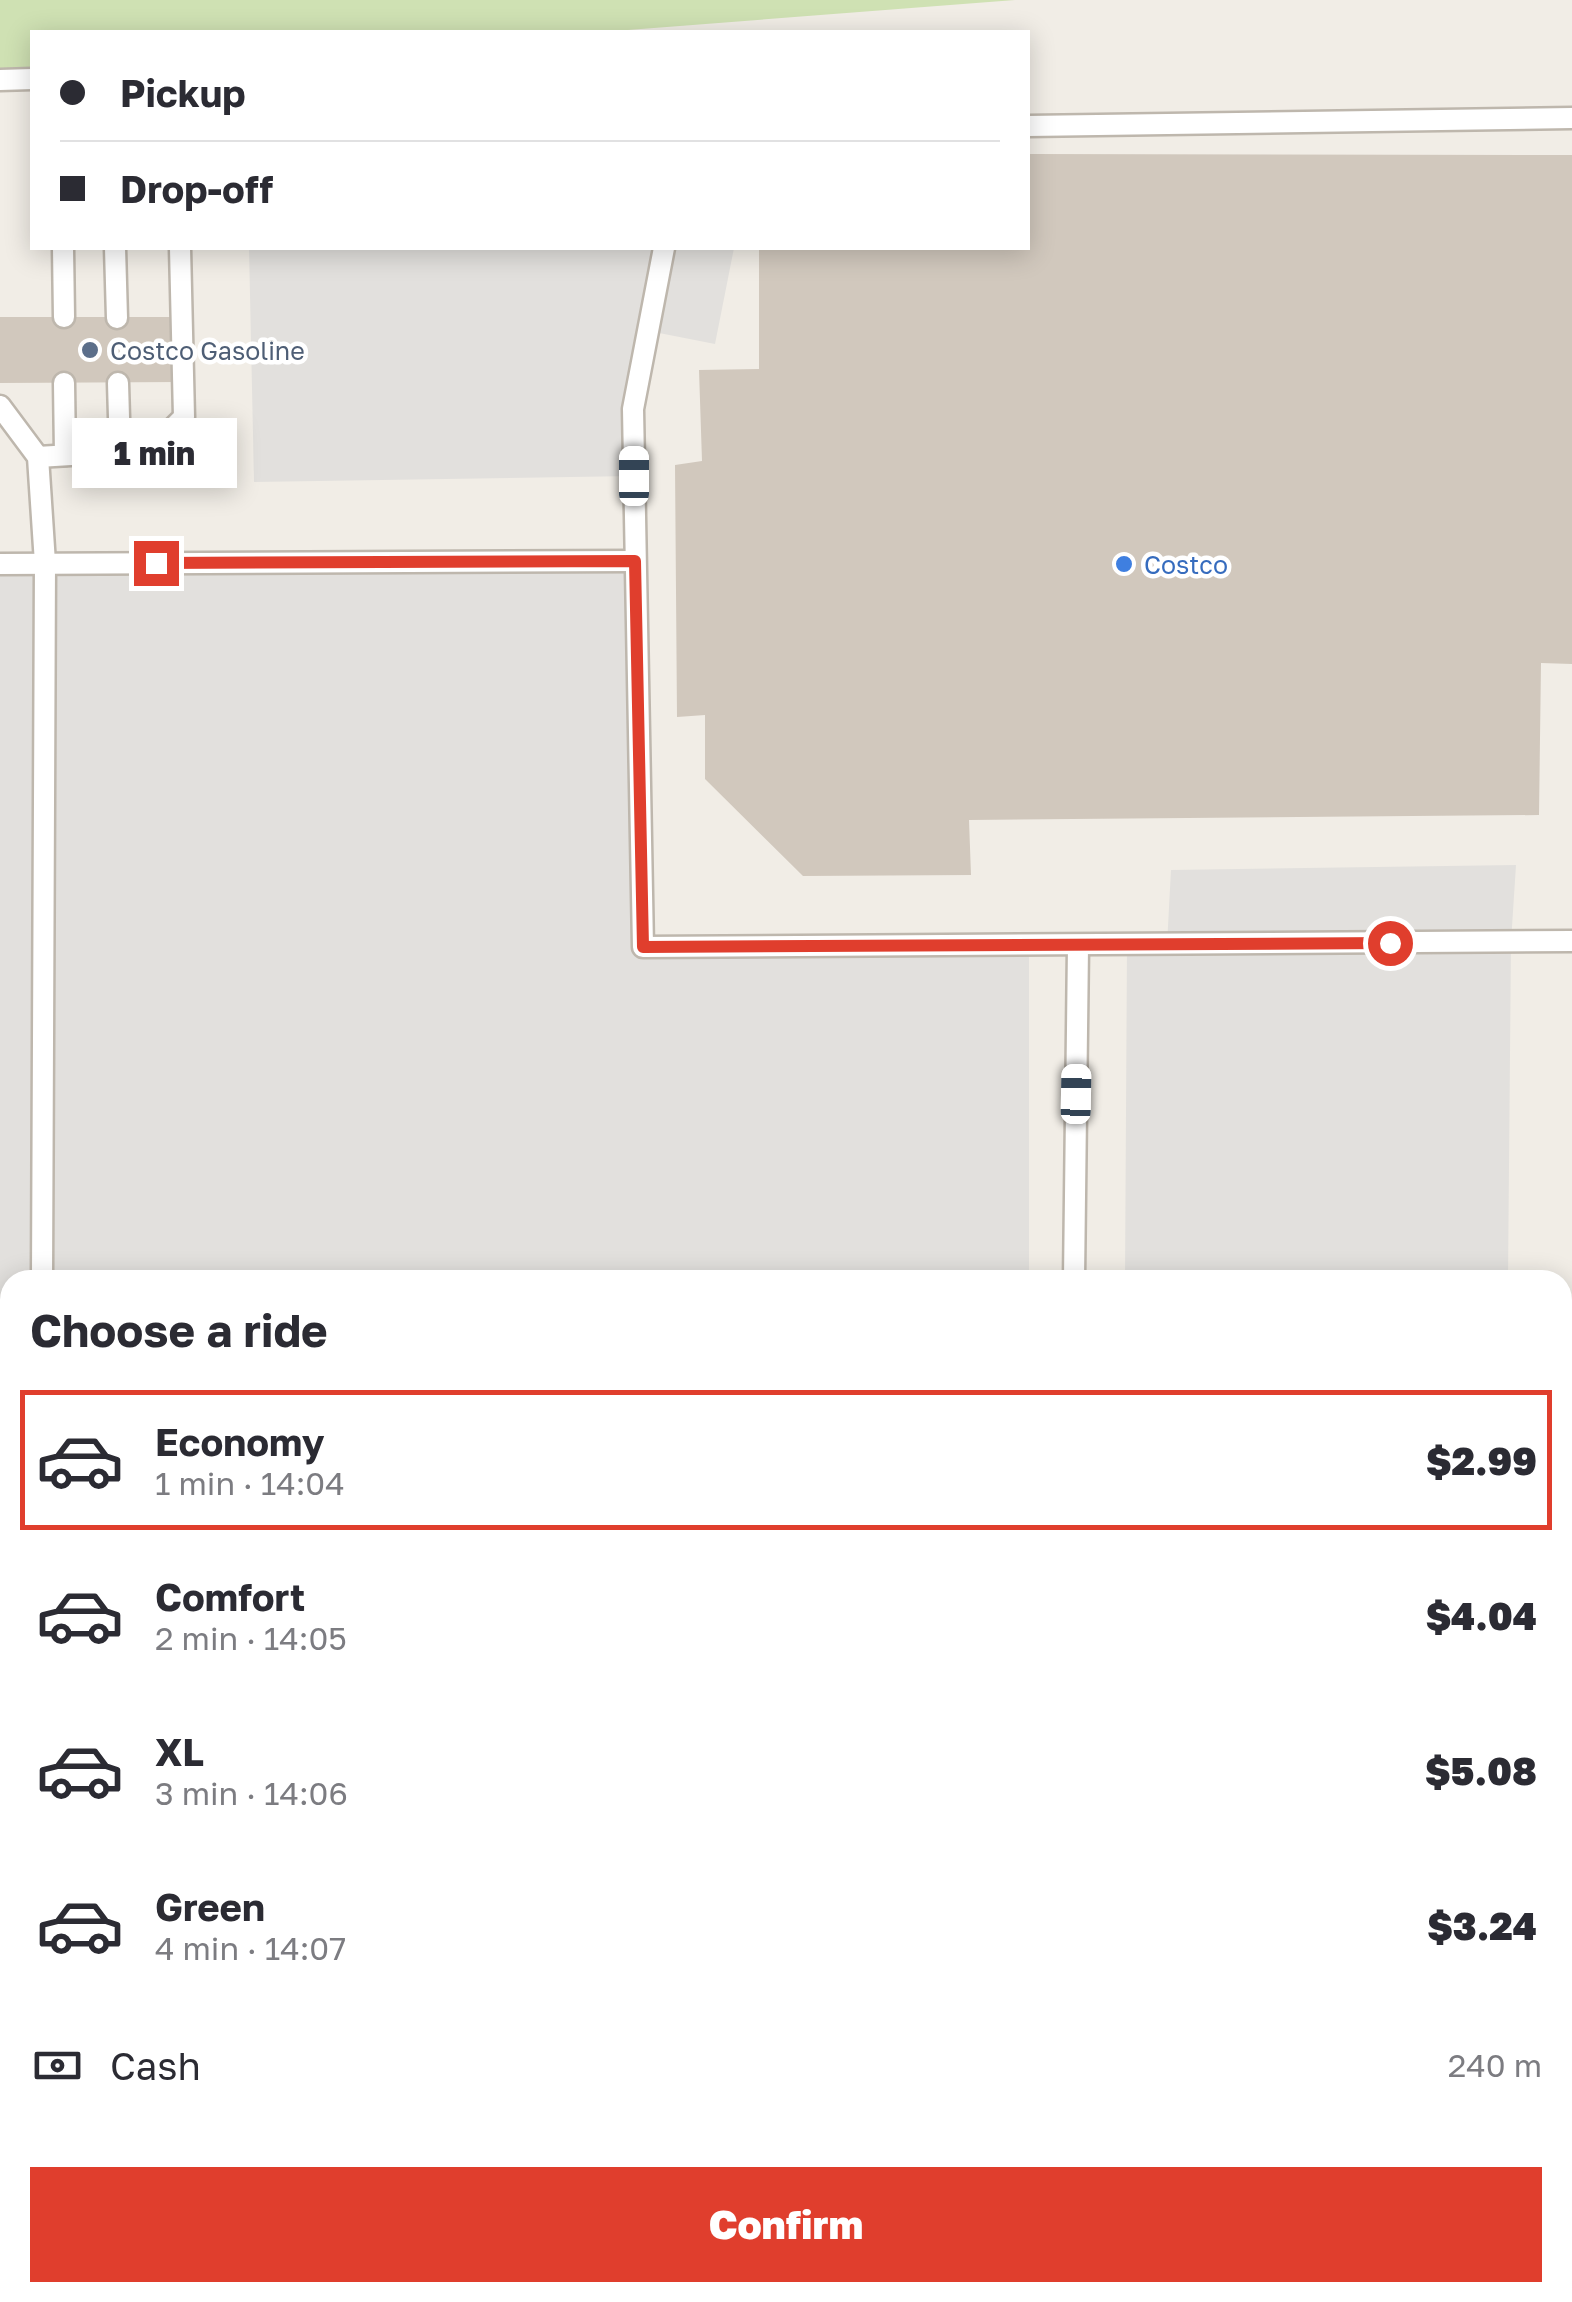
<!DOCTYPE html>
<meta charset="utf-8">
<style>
:root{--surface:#fff;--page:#f7f7f7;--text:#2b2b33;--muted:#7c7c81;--line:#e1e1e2;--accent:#e03e2d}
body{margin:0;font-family:"Golos Text",sans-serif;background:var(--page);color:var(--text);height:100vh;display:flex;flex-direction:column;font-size:38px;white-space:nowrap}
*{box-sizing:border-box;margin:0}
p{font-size:32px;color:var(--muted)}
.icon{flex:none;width:55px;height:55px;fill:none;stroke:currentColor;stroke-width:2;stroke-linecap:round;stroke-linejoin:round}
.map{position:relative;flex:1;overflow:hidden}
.drawer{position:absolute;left:0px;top:1270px;width:1572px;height:1032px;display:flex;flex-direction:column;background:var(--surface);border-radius:30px 30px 0 0;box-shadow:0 5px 25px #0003}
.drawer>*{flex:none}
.guide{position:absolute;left:30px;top:30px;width:1000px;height:220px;border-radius:0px;box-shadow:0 5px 25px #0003;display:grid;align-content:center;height:220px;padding:0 30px;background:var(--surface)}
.end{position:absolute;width:45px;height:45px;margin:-22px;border:12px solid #e03e2d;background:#fff;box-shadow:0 0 0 5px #fff}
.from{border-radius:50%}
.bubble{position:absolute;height:70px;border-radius:0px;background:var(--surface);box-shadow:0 5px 25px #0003;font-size:32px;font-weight:800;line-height:70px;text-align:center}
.car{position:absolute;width:30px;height:60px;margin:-30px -15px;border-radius:12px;box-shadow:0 0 8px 2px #0007;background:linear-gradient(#fff 24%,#345 0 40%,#fff 0 76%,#345 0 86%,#fff 0)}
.guide b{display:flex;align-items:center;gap:35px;height:95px;font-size:38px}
.guide b+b{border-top:2px solid var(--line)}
.guide i{width:25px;height:25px;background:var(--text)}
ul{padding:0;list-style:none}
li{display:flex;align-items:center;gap:30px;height:140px;margin:0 20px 15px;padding:0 10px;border:5px solid transparent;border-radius:0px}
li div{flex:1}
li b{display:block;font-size:38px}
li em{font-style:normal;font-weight:800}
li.current{border-color:var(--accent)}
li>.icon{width:90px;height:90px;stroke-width:1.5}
h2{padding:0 30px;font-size:45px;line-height:120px}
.pay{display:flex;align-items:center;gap:25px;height:110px;padding:0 30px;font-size:38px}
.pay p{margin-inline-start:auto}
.button{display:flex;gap:20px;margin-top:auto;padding:20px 30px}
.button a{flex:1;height:115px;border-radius:0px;background:var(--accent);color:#fff;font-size:40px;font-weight:800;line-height:115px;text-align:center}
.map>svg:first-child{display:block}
.residential{fill:#e4ded5}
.green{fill:#cfe1b3}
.parking{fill:#e2e0dd}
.building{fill:#d1c8bd}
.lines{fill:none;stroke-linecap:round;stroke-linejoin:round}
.lane-casing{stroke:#beb7ad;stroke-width:25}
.street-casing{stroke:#beb7ad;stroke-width:45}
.lane{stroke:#fff;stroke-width:20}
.street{stroke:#fff;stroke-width:40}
.route{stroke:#e03e2d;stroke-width:12}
.service-dot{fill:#5c6f8a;stroke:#fff;stroke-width:4}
.shop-dot{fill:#3f7fe0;stroke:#fff;stroke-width:4}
.labels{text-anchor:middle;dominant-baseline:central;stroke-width:9;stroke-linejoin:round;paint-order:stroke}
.service-label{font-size:25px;fill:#4e5e75;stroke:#fff;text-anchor:start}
.shop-label{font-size:25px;fill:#366cbe;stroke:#fff;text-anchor:start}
</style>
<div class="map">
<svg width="1572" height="2302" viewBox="0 0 1572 2302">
<rect width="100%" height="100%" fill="#f1ede6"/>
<!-- residential -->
<path class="residential" d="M 25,2292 L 1043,2292 L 1050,2302 L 24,2302 Z"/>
<!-- green -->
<g class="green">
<path d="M 0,0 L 1015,0 L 602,32 L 32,32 L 32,77 L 0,80 Z"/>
<path d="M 1572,2003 L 1572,2302 L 1368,2302 L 1364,2293 L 1562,2292 L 1562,2010 Z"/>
</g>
<!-- parking -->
<g class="parking">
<path d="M 249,248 L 734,248 L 715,344 L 649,331 L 634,476 L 254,482 Z"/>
<path d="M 635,561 L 643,946 L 1029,946 L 1029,1280 L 10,1280 L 10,1387 L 0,1387 L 0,564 Z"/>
<path d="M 1516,865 L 1511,942 L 1508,1280 L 1125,1280 L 1127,945 L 1167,945 L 1171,870 Z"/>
</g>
<!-- building -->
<g class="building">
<path d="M 1028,154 L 1572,155 L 1572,664 L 1541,663 L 1539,815 L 969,820 L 971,875 L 803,876 L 705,779 L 705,715 L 677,717 L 675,465 L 702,461 L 699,370 L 759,369 L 759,248 L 1028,248 Z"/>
<path d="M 0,317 L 179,317 L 180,382 L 0,383 Z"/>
</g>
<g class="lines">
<defs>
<g id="lane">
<path d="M 0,80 L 32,79"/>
<path d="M 1028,126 L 1572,118"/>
<path d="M 63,248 L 64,317"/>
<path d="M 115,248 L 117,318"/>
<path d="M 664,248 L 633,409 L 643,947 L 1572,941"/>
<path d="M 64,383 L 65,455"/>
<path d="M 118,383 L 120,452"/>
<path d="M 0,406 L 38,457 L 45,563 L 42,1280"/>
<path d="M 38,457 L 120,452 L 157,444 L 184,417 L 180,248"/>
<path d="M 0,564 L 635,561"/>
<path d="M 1074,1280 L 1078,946"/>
<path d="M 1562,1379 L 1572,1379"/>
<path d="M 1562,1490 L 1572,1484"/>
<path d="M 0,1519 L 10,1519"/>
<path d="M 0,1592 L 10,1592"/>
<path d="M 0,1869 L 10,1864"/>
</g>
<g id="street">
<path d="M 0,2246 L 10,2248"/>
<path d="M 354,2302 L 354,2292"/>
</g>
</defs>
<!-- lane casing -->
<use href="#lane" class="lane-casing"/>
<!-- street casing -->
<use href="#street" class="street-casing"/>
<!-- lane -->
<use href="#lane" class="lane"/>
<!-- street -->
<use href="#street" class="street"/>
</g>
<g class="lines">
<!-- route -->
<path class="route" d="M 156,563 L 635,561 L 643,947 L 1390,943"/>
</g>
<!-- markers -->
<circle class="service-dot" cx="90" cy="350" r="10"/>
<circle class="shop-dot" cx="1124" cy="564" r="10"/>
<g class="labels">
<!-- service labels -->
<g class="service-label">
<text x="110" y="350">Costco Gasoline</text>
</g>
<!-- shop labels -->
<g class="shop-label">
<text x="1144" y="564">Costco</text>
</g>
</g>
</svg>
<i class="end from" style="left:1390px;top:943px"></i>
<i class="end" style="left:156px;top:563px"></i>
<div class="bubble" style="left:72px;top:418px;width:165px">1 min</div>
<i class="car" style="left:634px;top:476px;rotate:0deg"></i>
<i class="car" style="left:1076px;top:1094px;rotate:1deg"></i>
<div class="guide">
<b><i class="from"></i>Pickup</b>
<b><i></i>Drop-off</b>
</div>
<section class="drawer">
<h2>Choose a ride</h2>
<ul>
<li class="current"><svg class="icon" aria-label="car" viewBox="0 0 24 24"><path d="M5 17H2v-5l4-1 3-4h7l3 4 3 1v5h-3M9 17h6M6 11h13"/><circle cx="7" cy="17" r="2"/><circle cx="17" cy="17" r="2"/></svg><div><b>Economy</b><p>1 min · 14:04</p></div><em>$2.99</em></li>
<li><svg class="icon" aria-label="car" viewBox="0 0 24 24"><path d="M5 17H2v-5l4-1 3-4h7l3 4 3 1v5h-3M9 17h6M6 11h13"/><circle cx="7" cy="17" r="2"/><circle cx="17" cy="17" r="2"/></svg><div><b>Comfort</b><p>2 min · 14:05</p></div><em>$4.04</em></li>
<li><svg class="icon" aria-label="car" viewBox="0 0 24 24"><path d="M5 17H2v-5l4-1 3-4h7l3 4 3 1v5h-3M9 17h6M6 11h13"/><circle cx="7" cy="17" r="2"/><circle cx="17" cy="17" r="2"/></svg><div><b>XL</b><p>3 min · 14:06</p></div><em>$5.08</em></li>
<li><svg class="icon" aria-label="car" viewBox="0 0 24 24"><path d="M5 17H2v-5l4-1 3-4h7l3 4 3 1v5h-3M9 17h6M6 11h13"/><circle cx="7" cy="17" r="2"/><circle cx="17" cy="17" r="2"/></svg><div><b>Green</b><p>4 min · 14:07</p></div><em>$3.24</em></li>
</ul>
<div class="pay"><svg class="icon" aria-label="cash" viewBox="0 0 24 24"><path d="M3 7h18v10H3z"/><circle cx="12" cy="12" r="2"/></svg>Cash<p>240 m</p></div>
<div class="button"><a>Confirm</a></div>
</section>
</div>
